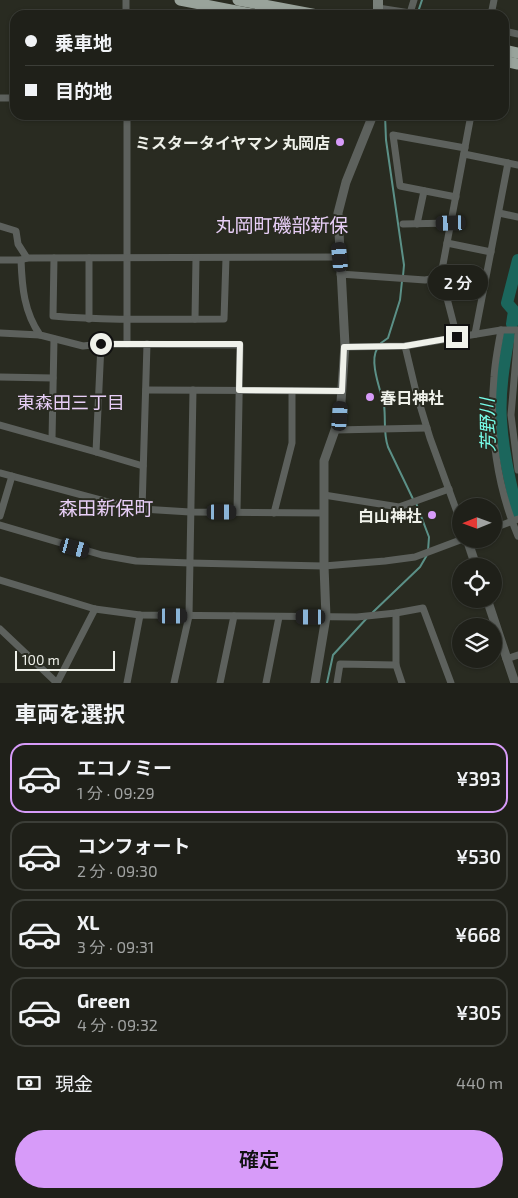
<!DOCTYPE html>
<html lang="ja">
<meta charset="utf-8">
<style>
:root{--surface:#1f2019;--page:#272822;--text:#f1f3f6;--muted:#a1a3a2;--line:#3c3e38;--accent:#d79bf9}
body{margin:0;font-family:"Exo 2","Noto Sans JP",sans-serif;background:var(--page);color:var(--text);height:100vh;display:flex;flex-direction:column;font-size:19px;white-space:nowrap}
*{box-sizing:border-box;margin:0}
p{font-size:16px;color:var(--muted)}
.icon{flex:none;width:28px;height:28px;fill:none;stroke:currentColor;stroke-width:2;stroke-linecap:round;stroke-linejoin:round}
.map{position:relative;height:683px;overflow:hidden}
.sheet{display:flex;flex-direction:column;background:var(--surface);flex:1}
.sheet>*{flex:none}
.guide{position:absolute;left:10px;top:10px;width:499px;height:110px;border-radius:15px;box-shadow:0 1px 4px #0004,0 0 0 1px var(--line);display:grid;align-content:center;height:110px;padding:0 15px;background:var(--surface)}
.needle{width:32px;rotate:269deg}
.tools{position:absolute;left:452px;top:498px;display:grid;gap:10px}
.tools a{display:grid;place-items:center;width:50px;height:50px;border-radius:50%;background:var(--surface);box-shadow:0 1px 4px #0004,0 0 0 1px var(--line);font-size:25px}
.scale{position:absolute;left:15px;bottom:12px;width:100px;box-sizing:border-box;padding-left:5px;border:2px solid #eff1ea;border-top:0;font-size:14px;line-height:18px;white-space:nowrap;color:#eff1ea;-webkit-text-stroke:4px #292b21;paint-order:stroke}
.end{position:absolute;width:22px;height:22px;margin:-11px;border:6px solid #eff1ea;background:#111;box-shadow:0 0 0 2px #111}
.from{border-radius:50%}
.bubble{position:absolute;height:35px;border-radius:18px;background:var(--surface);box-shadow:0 1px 4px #0004,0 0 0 1px var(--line);font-size:16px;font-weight:600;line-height:35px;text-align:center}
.car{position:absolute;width:15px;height:30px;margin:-15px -8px;border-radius:6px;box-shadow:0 0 4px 1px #0007;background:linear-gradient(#222 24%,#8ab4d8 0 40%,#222 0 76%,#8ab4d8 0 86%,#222 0)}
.guide b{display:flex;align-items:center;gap:18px;height:48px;font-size:19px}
.guide b+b{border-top:1px solid var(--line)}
.guide i{width:12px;height:12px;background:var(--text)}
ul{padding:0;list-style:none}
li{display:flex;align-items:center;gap:15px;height:70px;margin:0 10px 8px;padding:0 5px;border:2px solid var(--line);border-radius:15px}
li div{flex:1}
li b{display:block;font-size:19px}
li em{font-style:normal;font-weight:600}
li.active{border-color:var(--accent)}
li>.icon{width:45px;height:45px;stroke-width:1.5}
h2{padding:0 15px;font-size:22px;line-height:60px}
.pay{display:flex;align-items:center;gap:12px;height:55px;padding:0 15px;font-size:19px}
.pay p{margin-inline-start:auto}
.button{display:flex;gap:10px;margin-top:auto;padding:10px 15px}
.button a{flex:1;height:58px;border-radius:30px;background:var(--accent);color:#111;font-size:20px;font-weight:600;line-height:58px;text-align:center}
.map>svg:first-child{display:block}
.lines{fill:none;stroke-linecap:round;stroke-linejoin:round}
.stream{stroke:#5b9087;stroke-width:2}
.river{stroke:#1b665c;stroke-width:12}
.minor{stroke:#5d615d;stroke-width:7}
.tertiary{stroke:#5d615d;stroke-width:9}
.secondary{stroke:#79807a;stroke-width:10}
.trunk{stroke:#99a39b;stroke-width:11}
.route{stroke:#eff1ea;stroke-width:6}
.poi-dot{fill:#d79bf9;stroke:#292b21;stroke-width:2}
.labels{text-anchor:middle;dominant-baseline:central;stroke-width:4;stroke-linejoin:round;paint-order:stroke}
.poi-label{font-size:16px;font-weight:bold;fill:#eff1ea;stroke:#292b21;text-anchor:end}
.neighbourhood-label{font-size:18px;fill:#e7cef6;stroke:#292b21}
.water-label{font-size:18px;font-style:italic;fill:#77fde9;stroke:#292b21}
.quarter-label{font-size:19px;fill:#e7cef6;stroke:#292b21}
</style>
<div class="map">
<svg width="518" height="683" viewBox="0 0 518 683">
<rect width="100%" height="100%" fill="#292b21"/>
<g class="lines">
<!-- stream -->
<g class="stream">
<path d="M 418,12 L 422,0"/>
<path d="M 385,115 L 386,140 L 404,265 L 403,276"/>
<path d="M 381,343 L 388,338 L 400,300 L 402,281"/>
<path d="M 377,349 C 369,362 381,391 384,405 C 386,420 383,433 388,447 C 396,464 405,482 413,499"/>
<path d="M 416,503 L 429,537 L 428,551"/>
<path d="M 372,613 L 420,567 L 427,555"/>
<path d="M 327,683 L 333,655 L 367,618"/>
</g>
<!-- river -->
<g class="river">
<path d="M 512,324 L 514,311 L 507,303 L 518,260"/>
<path d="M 509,336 C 504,363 499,393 501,421 C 503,452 510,481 517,512"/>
</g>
<!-- minor -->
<g class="minor">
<path d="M 126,0 L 126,15"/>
<path d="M 378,8 L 423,15"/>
<path d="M 410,13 L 414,0"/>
<path d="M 491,15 L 494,0"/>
<path d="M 504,31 L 518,34"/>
<path d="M 0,98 L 15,98"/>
<path d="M 127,115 L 127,344"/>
<path d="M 464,154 L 518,165"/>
<path d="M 456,197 L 400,186 L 393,135 L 465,148"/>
<path d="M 499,213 L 518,217"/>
<path d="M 403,224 L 451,223"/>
<path d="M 417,224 L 424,191"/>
<path d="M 0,226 L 16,231 L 18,244 L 27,258"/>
<path d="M 447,243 L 491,252"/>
<path d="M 54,258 L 53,316 C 110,321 167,319 224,319 L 226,258"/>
<path d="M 89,258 L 89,319"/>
<path d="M 0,260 L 21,260 L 27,258 L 340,257"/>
<path d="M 21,260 C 22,287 24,312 40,335 L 83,346 L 101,344"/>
<path d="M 340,274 L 425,280 L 442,277"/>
<path d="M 195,319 L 196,258"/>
<path d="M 501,330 C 498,346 495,361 494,377 C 489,430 497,487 518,536"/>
<path d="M 0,333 L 40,335"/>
<path d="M 475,334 L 508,163"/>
<path d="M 518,334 L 511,415 L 518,470"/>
<path d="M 457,337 L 441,275 L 471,115"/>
<path d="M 405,346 L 416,392 L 430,438 L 461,523"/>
<path d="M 345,347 L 405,346 L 501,330 L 518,330"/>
<path d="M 0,377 L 53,378"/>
<path d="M 146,390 L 342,391"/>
<path d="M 0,425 L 96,452"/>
<path d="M 336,430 L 427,428"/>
<path d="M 52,439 L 54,339"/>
<path d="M 143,466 L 96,452 L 101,344 L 240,345 L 237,512"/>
<path d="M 0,473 L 119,505 L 142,509 L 190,512 L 324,513"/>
<path d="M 324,495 L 399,507 L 449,489"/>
<path d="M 142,509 L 147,344"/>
<path d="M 274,513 L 292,443 L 292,391"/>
<path d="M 0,516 L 12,476"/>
<path d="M 0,525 L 102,555 L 136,561 L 190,563 L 324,566 L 385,561 L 415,557 L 463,539"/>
<path d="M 494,528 L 518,519"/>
<path d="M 0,580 L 95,609 L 140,615 L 357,617 L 396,613 L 423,608 L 451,683"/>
<path d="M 396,613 L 396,665 L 402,683"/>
<path d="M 0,629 L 57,683"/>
<path d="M 506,659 L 518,655"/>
<path d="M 57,683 L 95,609"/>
<path d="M 127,683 L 140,615"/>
<path d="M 174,683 L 189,616 L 193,390"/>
<path d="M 220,683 L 234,616"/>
<path d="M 266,683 L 279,617"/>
<path d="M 337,683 L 340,664 L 396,665"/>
</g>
<!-- tertiary -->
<g class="tertiary">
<path d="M 467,539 L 476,566"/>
<path d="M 487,599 L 515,683"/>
<path d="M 315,683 L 326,617 L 324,566 L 324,461 L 340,416 L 345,345 L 338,213 L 346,182 L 373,115"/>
</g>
<!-- secondary -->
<path class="secondary" d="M 378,15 L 378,0"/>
<!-- trunk -->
<g class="trunk">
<path d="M 180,0 L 257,15"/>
<path d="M 238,0 L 317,15"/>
<path d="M 504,50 L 518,53"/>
<path d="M 504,61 L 518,64"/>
</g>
</g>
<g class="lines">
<!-- route -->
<path class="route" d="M 101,344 L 240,344 L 239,390 L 342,391 L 344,347 L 405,346 L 457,337"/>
</g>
<!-- markers -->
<g class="poi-dot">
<circle cx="340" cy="142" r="5"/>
<circle cx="370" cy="397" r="5"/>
<circle cx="432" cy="515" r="5"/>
</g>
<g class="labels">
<!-- poi labels -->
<g class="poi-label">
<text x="330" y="142">ミスタータイヤマン 丸岡店</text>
<text x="380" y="397" text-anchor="start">春日神社</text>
<text x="422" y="515">白山神社</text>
</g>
<!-- neighbourhood labels -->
<g class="neighbourhood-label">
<text x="71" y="402">東森田三丁目</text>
</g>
<!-- water labels -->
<g class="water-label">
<text transform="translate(487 425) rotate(-91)">芳野川</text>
</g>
<!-- quarter labels -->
<g class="quarter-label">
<text x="282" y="224">丸岡町磯部新保</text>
<text x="106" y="507">森田新保町</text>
</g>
</g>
</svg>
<div class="tools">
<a><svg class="needle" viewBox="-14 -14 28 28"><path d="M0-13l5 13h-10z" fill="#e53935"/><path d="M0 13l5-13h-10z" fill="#a1a3a2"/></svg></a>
<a><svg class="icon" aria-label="locate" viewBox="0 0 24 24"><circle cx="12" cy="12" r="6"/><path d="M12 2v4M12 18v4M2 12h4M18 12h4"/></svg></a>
<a><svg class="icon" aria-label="layers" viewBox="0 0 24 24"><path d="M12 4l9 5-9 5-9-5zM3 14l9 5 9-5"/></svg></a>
</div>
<div class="scale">100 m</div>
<i class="end from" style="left:101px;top:344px"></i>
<i class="end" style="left:457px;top:337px"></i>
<div class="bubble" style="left:428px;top:265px;width:60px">2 分</div>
<i class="car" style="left:451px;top:223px;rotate:268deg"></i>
<i class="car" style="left:340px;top:257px;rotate:355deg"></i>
<i class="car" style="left:340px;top:416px;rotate:4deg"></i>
<i class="car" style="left:222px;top:512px;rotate:90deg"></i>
<i class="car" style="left:75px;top:548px;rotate:105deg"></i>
<i class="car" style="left:173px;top:616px;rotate:90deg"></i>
<i class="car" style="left:311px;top:617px;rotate:270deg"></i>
<div class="guide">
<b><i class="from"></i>乗車地</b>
<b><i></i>目的地</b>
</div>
</div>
<section class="sheet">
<h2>車両を選択</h2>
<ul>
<li class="active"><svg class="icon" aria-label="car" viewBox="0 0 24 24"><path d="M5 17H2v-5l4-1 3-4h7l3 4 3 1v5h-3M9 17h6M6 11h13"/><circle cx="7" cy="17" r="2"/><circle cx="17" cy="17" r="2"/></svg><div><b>エコノミー</b><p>1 分 · 09:29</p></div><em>¥393</em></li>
<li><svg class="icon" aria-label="car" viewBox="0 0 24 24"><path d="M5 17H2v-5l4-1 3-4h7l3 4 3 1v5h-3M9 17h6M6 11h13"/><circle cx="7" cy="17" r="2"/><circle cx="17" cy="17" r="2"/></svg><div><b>コンフォート</b><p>2 分 · 09:30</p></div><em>¥530</em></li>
<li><svg class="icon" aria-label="car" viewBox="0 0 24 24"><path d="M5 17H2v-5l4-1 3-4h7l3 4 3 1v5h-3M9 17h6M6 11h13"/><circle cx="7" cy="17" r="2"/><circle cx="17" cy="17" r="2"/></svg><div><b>XL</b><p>3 分 · 09:31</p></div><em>¥668</em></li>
<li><svg class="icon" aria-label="car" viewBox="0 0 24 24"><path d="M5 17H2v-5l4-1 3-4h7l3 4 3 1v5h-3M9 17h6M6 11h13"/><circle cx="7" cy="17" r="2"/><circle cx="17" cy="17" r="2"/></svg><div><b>Green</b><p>4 分 · 09:32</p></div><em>¥305</em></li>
</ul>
<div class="pay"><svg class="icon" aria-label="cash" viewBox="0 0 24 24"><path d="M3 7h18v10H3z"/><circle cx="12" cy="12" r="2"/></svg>現金<p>440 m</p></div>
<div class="button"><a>確定</a></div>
</section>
